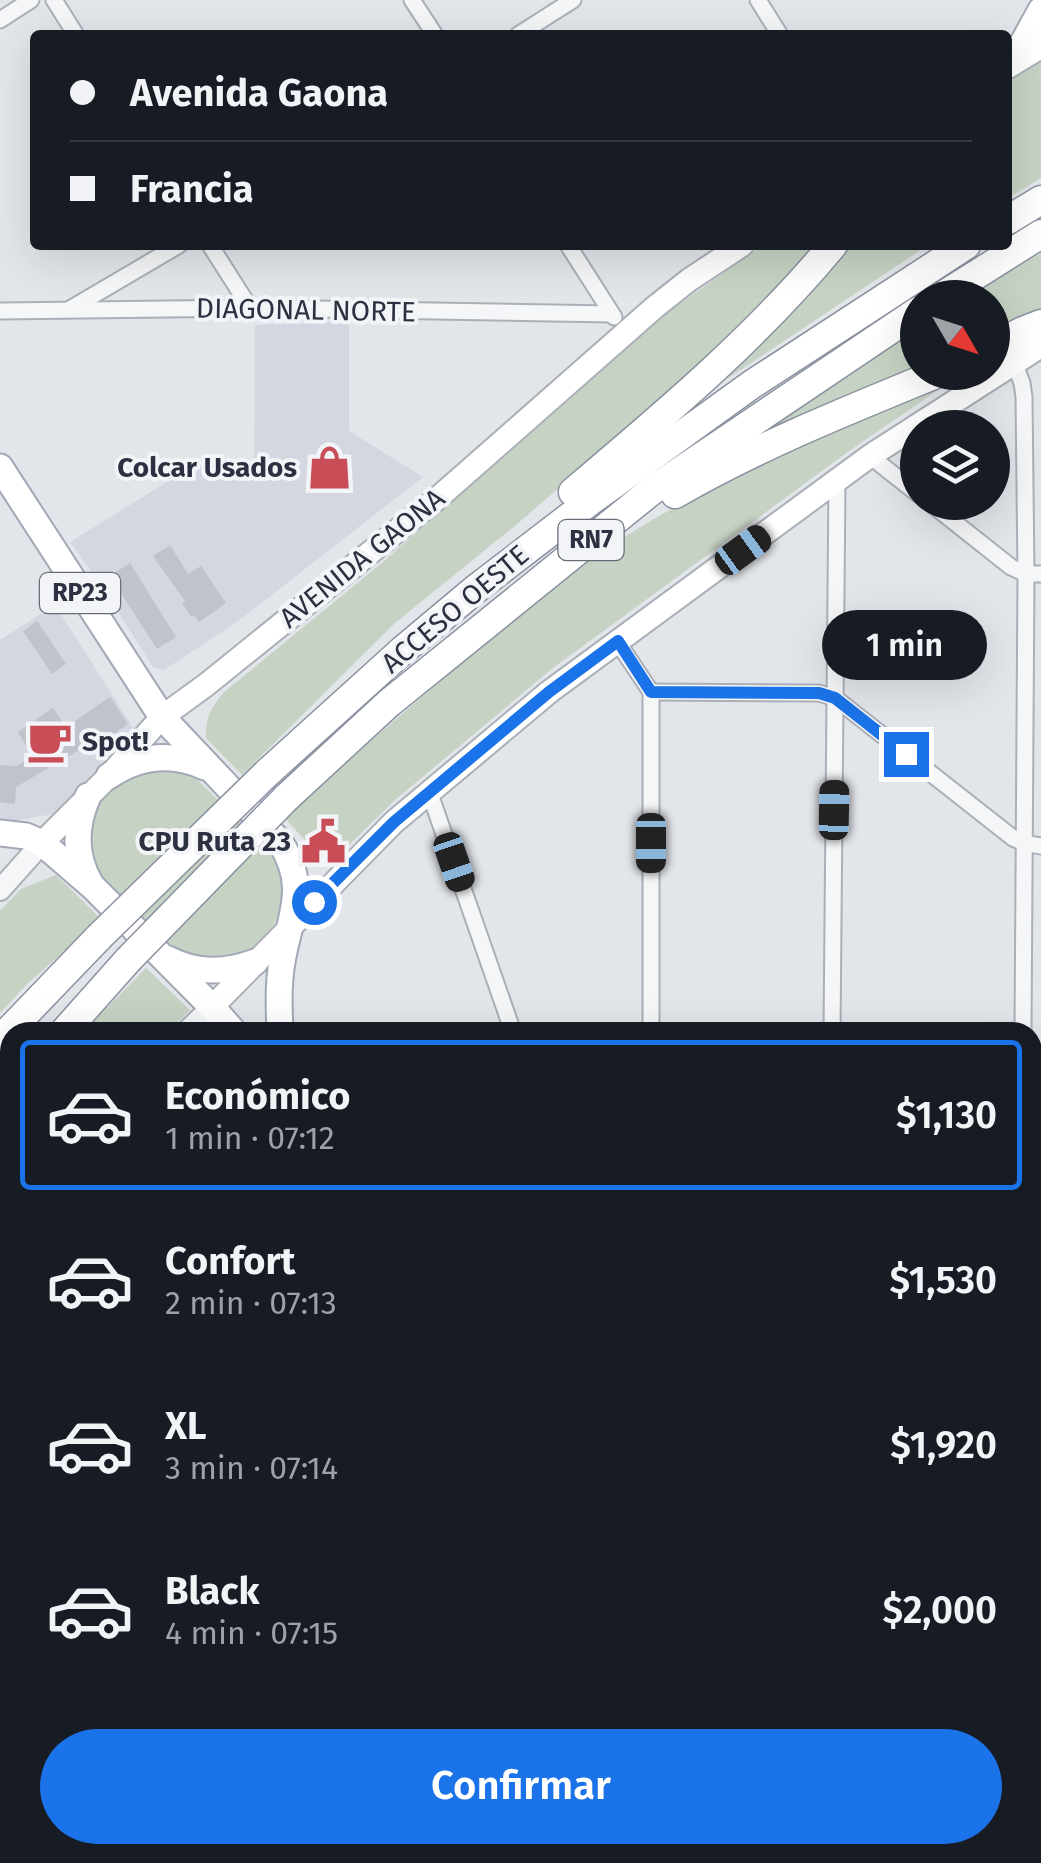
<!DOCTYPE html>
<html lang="es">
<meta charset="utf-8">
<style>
:root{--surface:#171b24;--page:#20242c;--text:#f1f3f6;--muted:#9ea1a6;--line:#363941;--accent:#1a73e8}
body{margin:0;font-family:"Fira Sans",sans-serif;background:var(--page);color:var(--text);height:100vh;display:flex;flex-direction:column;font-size:38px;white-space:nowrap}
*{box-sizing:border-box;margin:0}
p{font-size:32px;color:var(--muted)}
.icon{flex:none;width:55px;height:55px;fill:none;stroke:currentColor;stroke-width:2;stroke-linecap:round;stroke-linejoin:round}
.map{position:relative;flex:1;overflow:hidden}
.details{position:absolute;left:0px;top:1022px;width:1042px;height:842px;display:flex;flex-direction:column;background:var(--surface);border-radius:30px 30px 0 0;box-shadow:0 10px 40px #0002}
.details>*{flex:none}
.hud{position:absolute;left:30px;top:30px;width:982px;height:220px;border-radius:10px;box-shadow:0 10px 40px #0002;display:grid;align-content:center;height:220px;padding:0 40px;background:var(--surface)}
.needle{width:65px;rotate:129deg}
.buttons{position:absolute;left:900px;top:280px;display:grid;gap:20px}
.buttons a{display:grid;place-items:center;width:110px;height:110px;border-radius:50%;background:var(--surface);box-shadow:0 10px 40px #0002;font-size:50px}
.end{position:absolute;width:45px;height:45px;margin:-22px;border:12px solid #1a73e8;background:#fff;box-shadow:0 0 0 5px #fff}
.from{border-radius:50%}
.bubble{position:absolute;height:70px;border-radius:35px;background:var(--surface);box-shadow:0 10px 40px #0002;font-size:32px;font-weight:600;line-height:70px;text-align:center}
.car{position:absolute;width:30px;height:60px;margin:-30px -15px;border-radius:12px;box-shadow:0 0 8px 2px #0007;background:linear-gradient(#222 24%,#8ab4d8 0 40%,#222 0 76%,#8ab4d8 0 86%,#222 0)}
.hud b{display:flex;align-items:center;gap:35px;height:95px;font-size:38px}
.hud b+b{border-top:2px solid var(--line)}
.hud i{width:25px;height:25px;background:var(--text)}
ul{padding:18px 0 0;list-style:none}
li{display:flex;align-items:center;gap:30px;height:150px;margin:0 20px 15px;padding:0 20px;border:5px solid transparent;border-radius:10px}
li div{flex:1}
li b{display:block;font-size:38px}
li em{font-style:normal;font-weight:600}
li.selected{border-color:var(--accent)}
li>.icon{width:90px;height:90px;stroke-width:1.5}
.action{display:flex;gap:20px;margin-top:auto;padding:20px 40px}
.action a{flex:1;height:115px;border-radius:60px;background:var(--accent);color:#fff;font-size:40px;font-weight:600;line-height:115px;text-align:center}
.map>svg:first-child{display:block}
.built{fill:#d4d7df}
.green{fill:#c6d3c4}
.building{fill:#bfc3cc}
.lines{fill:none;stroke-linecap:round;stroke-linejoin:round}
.minor-casing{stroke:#abafb7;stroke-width:19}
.tertiary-casing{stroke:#abafb7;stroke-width:24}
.secondary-casing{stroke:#abafb7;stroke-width:26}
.primary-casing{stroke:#a2a8b5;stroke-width:29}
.motorway-casing{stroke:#8a91a0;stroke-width:31}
.minor{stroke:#f5f6f8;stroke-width:15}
.tertiary{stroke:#f5f6f8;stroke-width:20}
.secondary{stroke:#fff;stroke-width:22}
.primary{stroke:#fff;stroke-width:25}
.motorway{stroke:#fff;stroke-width:28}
.motorway-bridge-casing{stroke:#8a91a0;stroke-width:31;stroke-linecap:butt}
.motorway-bridge{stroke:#fff;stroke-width:28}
.route{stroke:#1a73e8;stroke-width:12}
.labels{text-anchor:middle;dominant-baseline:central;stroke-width:8;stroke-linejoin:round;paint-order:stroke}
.shield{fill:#f2f4f7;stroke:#676c78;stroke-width:2.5}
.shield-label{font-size:25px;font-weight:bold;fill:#2b3141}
.street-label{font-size:28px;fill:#2b3141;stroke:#f2f4f7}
.poi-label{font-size:28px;font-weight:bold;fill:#2b3141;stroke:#f2f4f7;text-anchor:end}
</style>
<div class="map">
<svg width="1041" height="1863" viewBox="0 0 1041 1863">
<rect width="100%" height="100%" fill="#e2e5ea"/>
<!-- built -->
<g class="built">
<path d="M 349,322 L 349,431 L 423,477 L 237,622 L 164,670 L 153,667 L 100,583 L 70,542 L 209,456 L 254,481 L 255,325 Z"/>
<path d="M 55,605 L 134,729 L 54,814 L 12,821 L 0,819 L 0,640 Z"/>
</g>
<!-- green -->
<g class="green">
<path d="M 1041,58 L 1041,178 L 1008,198 L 1008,80 Z"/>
<path d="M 763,245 L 817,245 L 714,354 L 516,525 L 395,623 L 242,775 L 206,738 C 205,718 211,708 223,693 L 383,562 L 653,323 Z"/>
<path d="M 843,245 L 928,245 L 727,379 L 724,373 Z"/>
<path d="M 1041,253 L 1041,313 L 993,337 L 992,298 L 963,298 Z"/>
<path d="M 917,325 L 918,372 L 729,455 Z"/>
<path d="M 950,382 L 852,449 L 553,668 L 395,800 L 349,845 L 328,854 L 309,845 L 284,817 L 544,590 C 667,501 808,436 950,382 Z"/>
<path d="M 149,765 L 178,769 L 196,778 L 267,850 L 277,864 L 283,878 L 283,904 L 269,936 L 247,959 L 183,961 L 92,877 L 83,843 L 98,794 Z"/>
<path d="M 56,875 L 98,916 L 84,934 L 27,984 L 0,1013 L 0,911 L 21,889 Z"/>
<path d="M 146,968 L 190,1010 L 167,1032 L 83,1032 Z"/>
</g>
<!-- building -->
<g class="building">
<path d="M 170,545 L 188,574 L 201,566 L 226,603 L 199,622 L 194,615 L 191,617 L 182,603 L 185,601 L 153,556 Z"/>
<path d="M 130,563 L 176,637 L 157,649 L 110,576 Z"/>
<path d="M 37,621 L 66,664 L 52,674 L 23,631 Z"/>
<path d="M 110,697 L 128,724 L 84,754 L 81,749 L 16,787 L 15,804 L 0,802 L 0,765 L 17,766 L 32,756 L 18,732 L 53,708 L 66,727 Z"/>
</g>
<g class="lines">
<defs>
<g id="minor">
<path d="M 54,0 L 76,35"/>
<path d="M 412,0 L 435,35"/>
<path d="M 758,0 L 780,35"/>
<path d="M 0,20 L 31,0"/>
<path d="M 518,35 L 573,0"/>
<path d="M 210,245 L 250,308"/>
<path d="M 568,245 L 614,317"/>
<path d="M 70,309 L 179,245"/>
<path d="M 0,311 L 250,308 L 612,314"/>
<path d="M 1014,362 L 1022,383 L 1024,397 L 1026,574 L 1023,1032"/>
<path d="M 870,456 L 918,494"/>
<path d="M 929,502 L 1011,567 L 1026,574 L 1041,574"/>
<path d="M 617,641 L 651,692 L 651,1032"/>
<path d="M 651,692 L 819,693 L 835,698 L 1013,838 L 1024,843 L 1041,846"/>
<path d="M 430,794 L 513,1032"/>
<path d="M 832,1032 L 837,482"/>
<path d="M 1032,1117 L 1041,1118"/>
<path d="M 1032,1390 L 1041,1390"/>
<path d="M 1032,1699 L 1041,1699"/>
<path d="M 65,1855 L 67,1863"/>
<path d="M 328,1863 L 354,1855"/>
<path d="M 649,1863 L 649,1855"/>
<path d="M 831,1863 L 832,1855"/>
<path d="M 1024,1863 L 1024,1855"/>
</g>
<g id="tertiary">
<path d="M 0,890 L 42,843"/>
<path d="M 186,1032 L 212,1007"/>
<path d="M 0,1238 L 10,1226"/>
</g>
<g id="secondary">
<path d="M 1008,67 L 1041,47"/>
<path d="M 42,843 L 109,776 L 162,717 L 206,685 L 439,497 L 655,307 L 689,280 L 742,245"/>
<path d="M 212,1007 L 394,822 L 549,692 L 870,456 L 1041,346"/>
</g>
<g id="primary">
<path d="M 1008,63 L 1024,41 L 1041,10"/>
<path d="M 0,467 L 162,717 L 280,842 C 309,887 290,915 282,962 C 278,985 279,1009 280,1032"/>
<path d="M 109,776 C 140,755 172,752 205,767"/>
<path d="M 88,796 C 75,825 74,855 90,883"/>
<path d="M 0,833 L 26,836 L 42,843 L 93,887 L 212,1007 L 234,1032"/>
<path d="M 168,959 C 197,974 225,973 255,962"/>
<path d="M 420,1855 L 422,1863"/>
<path d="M 441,1855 L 444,1863"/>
</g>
<g id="motorway">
<path d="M 1008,220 L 1041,200"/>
<path d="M 939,298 L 1041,234"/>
<path d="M 992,347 L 1023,331 L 1041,324"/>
<path d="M 573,492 C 664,415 757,337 833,245"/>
<path d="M 675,494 C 760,445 851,409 941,372"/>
<path d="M 267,773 L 403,650 L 477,588 L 593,499 L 751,385 L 966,245"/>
<path d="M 286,798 L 389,703 L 655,488 L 918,311"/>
<path d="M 64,1032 L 128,960"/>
<path d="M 0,1040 L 99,937"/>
<path d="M 0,1105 L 10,1093"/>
<path d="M 0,1195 L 10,1187"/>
</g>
</defs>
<!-- minor casing -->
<use href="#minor" class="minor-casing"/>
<!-- tertiary casing -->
<use href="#tertiary" class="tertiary-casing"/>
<!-- secondary casing -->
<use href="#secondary" class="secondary-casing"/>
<!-- primary casing -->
<use href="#primary" class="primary-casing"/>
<!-- motorway casing -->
<use href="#motorway" class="motorway-casing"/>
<!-- minor -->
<use href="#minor" class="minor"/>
<!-- tertiary -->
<use href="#tertiary" class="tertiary"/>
<!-- secondary -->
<use href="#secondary" class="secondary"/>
<!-- primary -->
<use href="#primary" class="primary"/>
<!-- motorway -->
<use href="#motorway" class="motorway"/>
<defs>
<g id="motorway-bridge">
<path d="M 99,937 L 267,773"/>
<path d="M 128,960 L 286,798"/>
</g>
</defs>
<!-- motorway-bridge casing -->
<use href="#motorway-bridge" class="motorway-bridge-casing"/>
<!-- motorway-bridge -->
<use href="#motorway-bridge" class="motorway-bridge"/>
</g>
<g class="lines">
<!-- route -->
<path class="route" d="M 314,902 L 394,822 L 549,692 L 618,641 L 651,692 L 819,693 L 835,698 L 906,754"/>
</g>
<!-- icons -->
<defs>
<symbol id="shop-bare" viewBox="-9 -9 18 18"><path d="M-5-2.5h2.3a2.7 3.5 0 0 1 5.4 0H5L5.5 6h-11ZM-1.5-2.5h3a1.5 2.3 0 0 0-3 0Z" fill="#c94d57" stroke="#f2f4f7" stroke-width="2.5" paint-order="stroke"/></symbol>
<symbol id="cafe-bare" viewBox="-9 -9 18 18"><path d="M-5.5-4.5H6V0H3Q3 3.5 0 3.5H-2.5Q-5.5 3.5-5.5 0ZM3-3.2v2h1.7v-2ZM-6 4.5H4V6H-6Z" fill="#c94d57" stroke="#f2f4f7" stroke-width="2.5" paint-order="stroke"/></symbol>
<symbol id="civic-bare" viewBox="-9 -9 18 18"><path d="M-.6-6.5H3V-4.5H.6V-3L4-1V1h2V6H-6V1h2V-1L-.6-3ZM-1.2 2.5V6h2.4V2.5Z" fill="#c94d57" stroke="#f2f4f7" stroke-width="2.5" paint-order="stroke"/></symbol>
</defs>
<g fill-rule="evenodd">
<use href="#shop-bare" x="298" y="436" width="63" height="63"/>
<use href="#cafe-bare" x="18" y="710" width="63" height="63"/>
<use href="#civic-bare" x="292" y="810" width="63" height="63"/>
</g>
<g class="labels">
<!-- shield labels -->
<g class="shield">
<rect x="558.5" y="520" width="65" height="40" rx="8"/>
<rect x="40" y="573" width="80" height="40" rx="8"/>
</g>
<g class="shield-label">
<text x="591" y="540">RN7</text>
<text x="80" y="593">RP23</text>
</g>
<!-- street labels -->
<g class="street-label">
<text transform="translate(306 310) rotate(1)">DIAGONAL NORTE</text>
<text transform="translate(362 558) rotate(-39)">AVENIDA GAONA</text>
<text transform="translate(455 609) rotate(-40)">ACCESO OESTE</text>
</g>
<!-- poi labels -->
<g class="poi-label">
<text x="297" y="467">Colcar Usados</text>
<text x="82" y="741" text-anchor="start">Spot!</text>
<text x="291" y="841">CPU Ruta 23</text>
</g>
</g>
</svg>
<div class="buttons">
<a><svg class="needle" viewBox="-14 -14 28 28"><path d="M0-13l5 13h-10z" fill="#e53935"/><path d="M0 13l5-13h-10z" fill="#9ea1a6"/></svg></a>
<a><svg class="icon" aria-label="layers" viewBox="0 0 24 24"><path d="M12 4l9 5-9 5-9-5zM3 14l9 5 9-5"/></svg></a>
</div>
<i class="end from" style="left:314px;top:902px"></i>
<i class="end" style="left:906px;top:754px"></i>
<div class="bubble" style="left:822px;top:610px;width:165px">1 min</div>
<i class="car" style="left:743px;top:550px;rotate:54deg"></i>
<i class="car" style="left:834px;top:810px;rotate:1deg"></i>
<i class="car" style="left:651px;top:843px;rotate:180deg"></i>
<i class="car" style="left:454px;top:862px;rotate:161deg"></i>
<div class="hud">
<b><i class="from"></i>Avenida Gaona</b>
<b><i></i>Francia</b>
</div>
<section class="details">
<ul>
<li class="selected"><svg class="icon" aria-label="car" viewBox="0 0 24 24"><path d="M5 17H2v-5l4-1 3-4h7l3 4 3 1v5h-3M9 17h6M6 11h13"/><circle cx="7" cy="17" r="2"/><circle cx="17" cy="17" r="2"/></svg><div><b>Económico</b><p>1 min · 07:12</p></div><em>$1,130</em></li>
<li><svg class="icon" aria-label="car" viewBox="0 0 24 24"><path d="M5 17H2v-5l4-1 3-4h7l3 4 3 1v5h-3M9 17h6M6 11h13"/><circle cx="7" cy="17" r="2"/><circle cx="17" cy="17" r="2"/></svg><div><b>Confort</b><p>2 min · 07:13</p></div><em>$1,530</em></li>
<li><svg class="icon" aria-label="car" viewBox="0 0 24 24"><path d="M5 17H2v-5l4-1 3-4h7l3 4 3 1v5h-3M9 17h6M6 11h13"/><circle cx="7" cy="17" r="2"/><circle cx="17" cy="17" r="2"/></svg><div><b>XL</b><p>3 min · 07:14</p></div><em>$1,920</em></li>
<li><svg class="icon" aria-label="car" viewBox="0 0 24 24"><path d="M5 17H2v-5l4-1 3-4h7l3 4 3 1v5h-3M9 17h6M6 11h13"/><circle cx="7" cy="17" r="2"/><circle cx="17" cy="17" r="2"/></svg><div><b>Black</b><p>4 min · 07:15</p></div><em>$2,000</em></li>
</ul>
<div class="action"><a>Confirmar</a></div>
</section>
</div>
